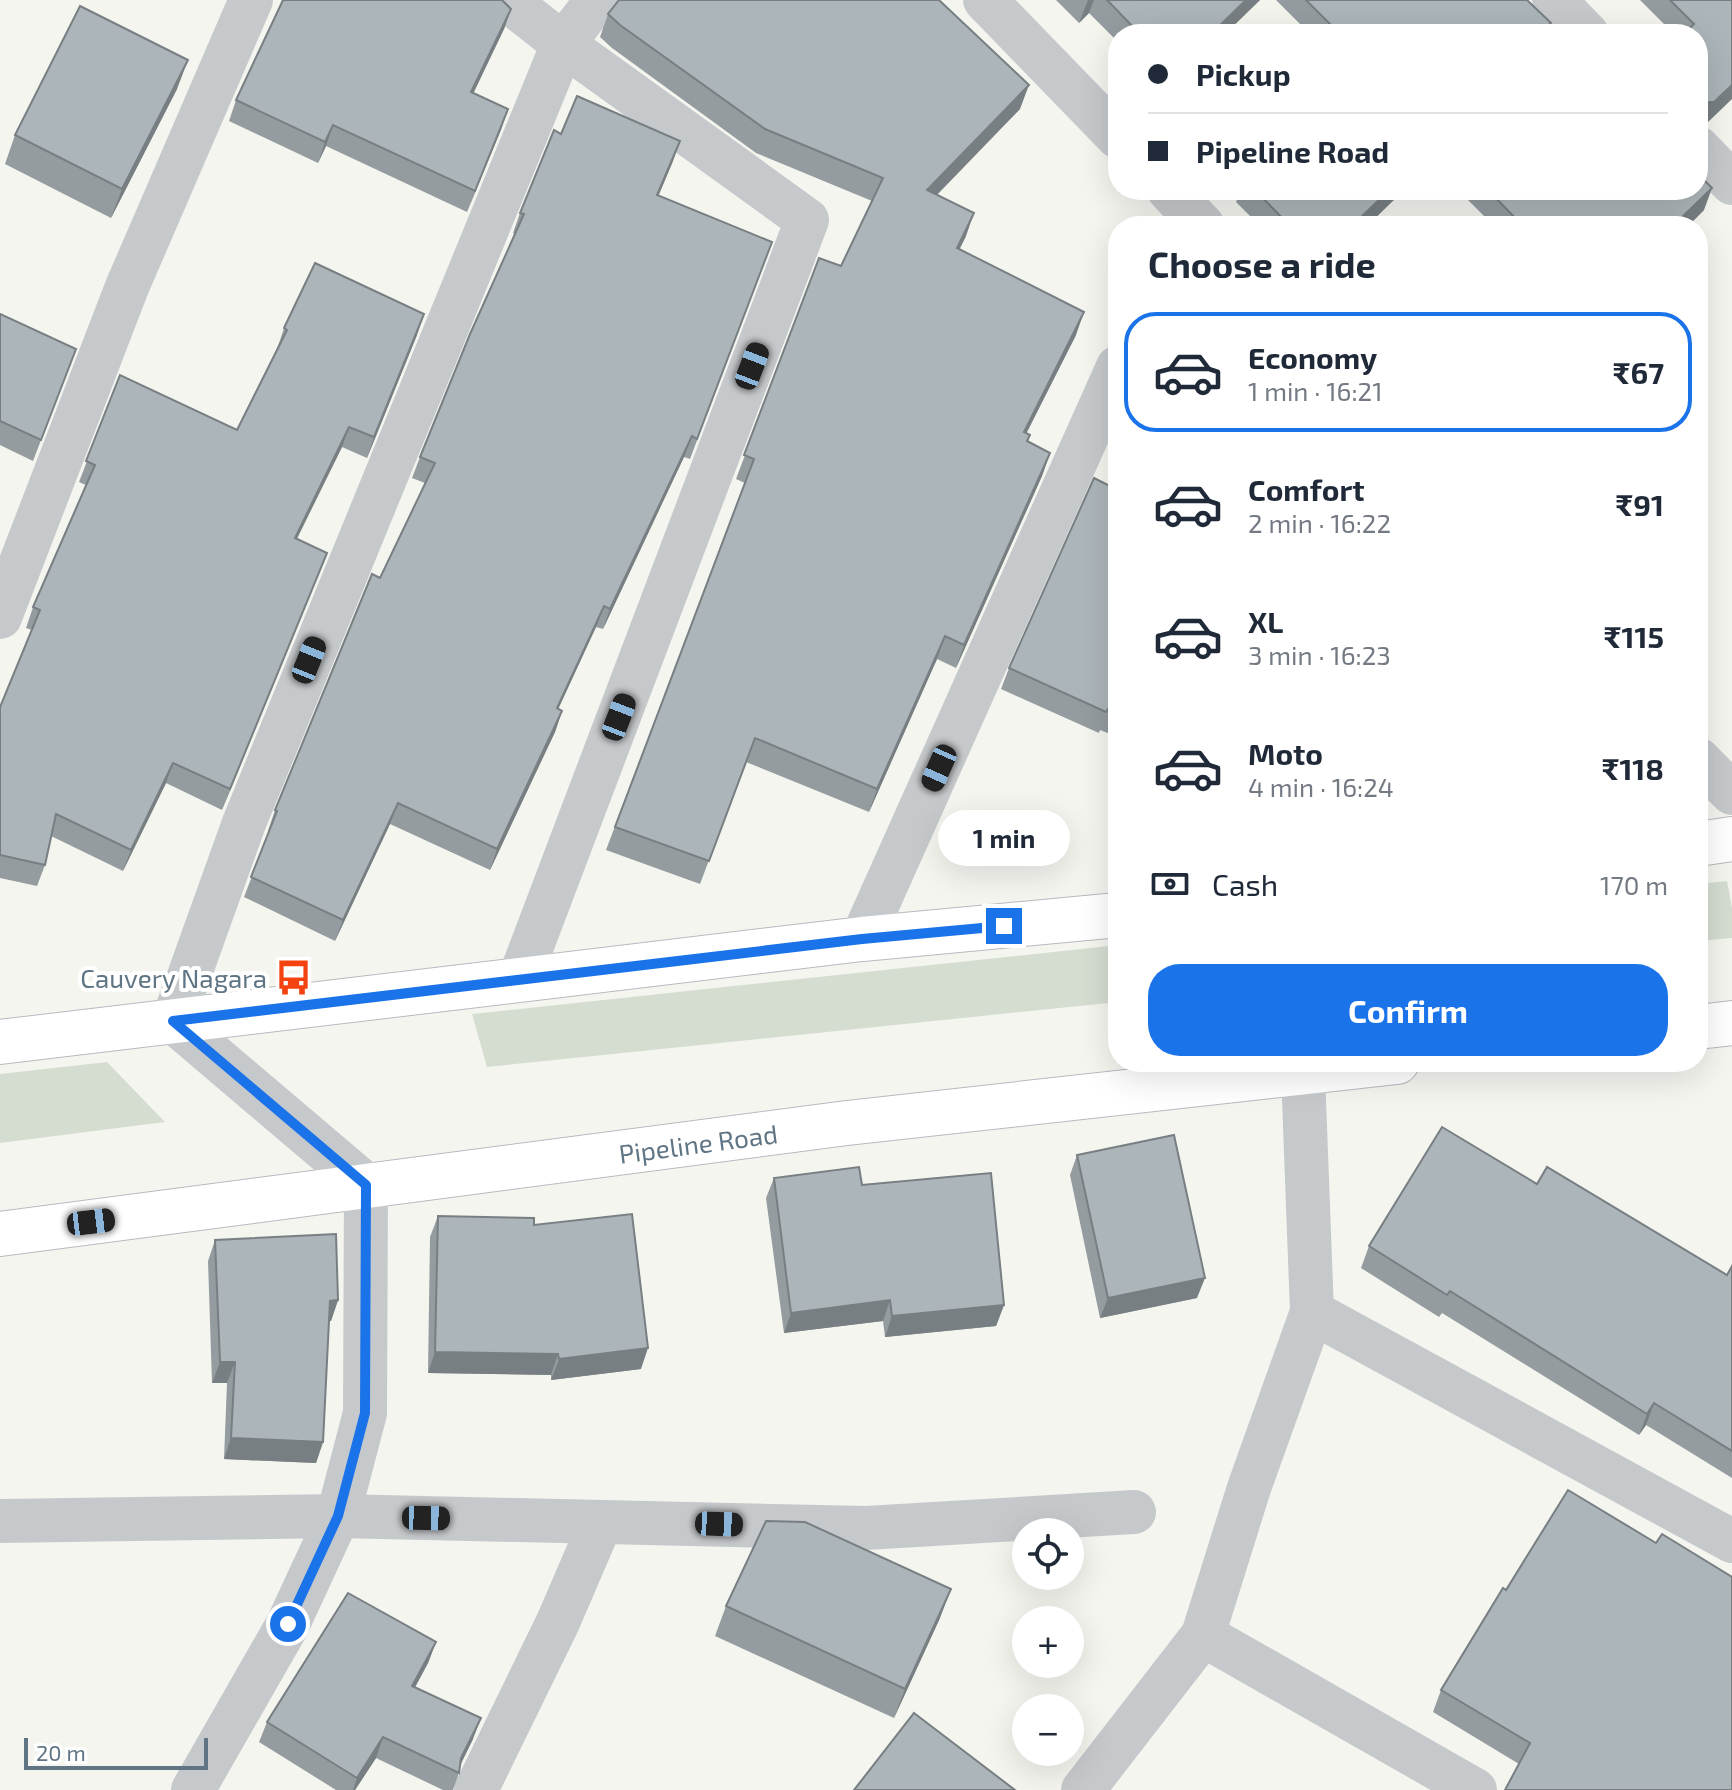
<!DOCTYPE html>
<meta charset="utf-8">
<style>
:root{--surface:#fff;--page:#f6f6f7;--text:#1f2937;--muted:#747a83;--line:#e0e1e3;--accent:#1a73e8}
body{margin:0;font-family:"Exo 2",sans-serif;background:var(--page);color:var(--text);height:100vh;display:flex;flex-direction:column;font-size:30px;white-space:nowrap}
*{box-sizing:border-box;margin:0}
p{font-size:26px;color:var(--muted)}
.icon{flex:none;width:44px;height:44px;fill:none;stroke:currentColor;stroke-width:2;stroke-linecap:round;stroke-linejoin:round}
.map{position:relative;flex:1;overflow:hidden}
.sheet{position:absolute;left:1108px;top:216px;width:600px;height:856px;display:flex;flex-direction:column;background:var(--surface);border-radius:32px;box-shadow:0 8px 32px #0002}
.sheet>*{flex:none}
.hud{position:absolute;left:1108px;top:24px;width:600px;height:176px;border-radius:32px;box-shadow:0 8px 32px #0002;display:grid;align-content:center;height:176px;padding:0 40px;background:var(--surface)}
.buttons{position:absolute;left:1012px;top:1518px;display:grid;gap:16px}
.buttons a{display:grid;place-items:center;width:72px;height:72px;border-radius:50%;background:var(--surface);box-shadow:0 8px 32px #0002;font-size:40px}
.scale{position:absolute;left:24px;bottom:20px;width:184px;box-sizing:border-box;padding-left:8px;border:4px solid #607584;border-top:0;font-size:22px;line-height:28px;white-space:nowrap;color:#607584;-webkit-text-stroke:6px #fff;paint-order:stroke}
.end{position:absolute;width:36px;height:36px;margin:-18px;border:10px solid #1a73e8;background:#fff;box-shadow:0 0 0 4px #fff}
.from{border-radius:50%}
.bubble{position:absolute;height:56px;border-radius:28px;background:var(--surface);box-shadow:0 8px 32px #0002;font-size:26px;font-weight:700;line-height:56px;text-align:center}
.car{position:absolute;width:24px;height:48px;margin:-24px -12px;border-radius:10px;box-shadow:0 0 6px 2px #0007;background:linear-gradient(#222 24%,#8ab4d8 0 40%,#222 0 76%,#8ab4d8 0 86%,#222 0)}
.hud b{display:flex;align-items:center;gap:28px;height:76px;font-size:30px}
.hud b+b{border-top:2px solid var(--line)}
.hud i{width:20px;height:20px;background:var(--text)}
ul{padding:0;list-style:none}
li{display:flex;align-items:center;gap:24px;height:120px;margin:0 16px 12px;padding:0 24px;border:4px solid transparent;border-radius:32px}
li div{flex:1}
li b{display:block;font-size:30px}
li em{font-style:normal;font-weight:700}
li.selected{border-color:var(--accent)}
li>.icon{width:72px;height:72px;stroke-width:1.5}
h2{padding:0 40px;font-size:36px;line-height:96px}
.pay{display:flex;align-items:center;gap:20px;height:88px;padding:0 40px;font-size:30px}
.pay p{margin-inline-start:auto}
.primary-button{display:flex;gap:16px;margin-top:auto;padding:16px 40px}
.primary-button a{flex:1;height:92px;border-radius:32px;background:var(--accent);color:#fff;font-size:32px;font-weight:700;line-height:92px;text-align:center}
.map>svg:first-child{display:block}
.green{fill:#d5ddd1}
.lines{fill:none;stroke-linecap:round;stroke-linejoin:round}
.secondary-casing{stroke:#b5bbbf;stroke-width:46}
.minor{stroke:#c6c9cc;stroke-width:44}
.secondary{stroke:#fff;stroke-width:44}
.wall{fill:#949c9f}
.shaded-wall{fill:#787f82}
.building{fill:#acb5b9;stroke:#787f82;stroke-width:2}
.route{stroke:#1a73e8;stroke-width:10}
.labels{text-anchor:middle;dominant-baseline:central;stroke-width:8;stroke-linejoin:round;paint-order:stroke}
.poi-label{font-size:26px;fill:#607584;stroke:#fff;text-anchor:end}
.street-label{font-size:26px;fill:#607584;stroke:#fff}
</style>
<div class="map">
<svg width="1732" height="1790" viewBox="0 0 1732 1790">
<rect width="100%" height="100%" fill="#f5f5f0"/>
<!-- green -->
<g class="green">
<path d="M 1727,881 L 1732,908 L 1732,938 L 1698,941 L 1698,884 Z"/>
<path d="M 1118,945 L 1118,1002 L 487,1067 L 472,1014 Z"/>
<path d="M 107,1062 L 165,1122 L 0,1143 L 0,1074 Z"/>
</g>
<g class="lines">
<defs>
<g id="secondary">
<path d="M 1698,844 L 1732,839"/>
<path d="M 1698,1027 L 1732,1023"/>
<path d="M 0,1042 L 862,939 L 1118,915"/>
<path id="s1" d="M 0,1234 L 847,1123 L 1397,1062"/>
</g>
</defs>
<!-- secondary casing -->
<use href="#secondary" class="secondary-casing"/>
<!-- minor -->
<g class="minor">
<path d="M 507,0 L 563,44 L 807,220 L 519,980"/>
<path d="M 985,0 L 1118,137"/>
<path d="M 1554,0 L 1587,34"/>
<path d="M 1698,148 L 1732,183"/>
<path d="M 1169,190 L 1203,226"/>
<path d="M 0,617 L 127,287 L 251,0"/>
<path d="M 1698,759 L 1732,793"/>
<path d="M 862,939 L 1118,367"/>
<path d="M 1303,1073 L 1312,1312 L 1732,1541"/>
<path d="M 0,1521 L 338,1516 L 866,1528 L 1134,1512"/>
<path d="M 1203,1635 L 1475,1790"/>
<path d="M 193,1790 L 288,1624 L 338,1516 L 365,1413 L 366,1185 L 173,1021 L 244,823 L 563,44 L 597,0"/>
<path d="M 476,1790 L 558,1622 L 601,1522"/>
<path d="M 1083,1790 L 1203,1635 L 1249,1488 L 1312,1312"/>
</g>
<!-- secondary -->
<use href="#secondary" class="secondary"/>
</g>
<!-- wall -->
<g class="wall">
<path d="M 1056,0 L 1260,0 L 1225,34 L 1118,34 L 1118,42 L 1089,13 L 1079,23 Z"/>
<path d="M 1276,0 L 1527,0 L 1551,23 L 1547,32 L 1550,34 L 1310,34 Z"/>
<path d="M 1640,0 L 1732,0 L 1706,124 L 1698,124 L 1698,34 L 1674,34 Z"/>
<path d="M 511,9 L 504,29 L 473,93 L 508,109 L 467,212 L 326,146 L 318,163 L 229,121 L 236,100 Z"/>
<path d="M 608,14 L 1020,109 L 937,195 L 966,236 L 959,250 L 1076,335 L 1026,433 L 1030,435 L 1028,441 L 1050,453 L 1042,476 L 956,668 L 937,659 L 869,812 L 746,762 L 700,884 L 606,850 L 745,483 L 736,479 L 819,258 L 841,266 L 872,201 L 756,153 L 612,48 L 600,37 Z"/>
<path d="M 177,89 L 111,218 L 5,164 L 15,135 Z"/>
<path d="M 561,134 L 673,161 L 658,196 L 772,242 L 690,459 L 684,457 L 603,629 L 596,627 L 558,709 L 562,711 L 555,732 L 490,870 L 390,824 L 335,941 L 244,897 L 269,832 L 268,831 L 275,810 L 380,578 L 425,483 L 412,478 L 420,457 L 515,234 L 513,233 L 520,213 Z"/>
<path d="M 1241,190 L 1404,190 L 1367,226 L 1260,226 L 1236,202 Z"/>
<path d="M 1458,190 L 1698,190 L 1704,210 L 1688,226 L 1494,226 Z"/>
<path d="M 0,314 L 76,349 L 33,461 L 0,445 Z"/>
<path d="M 284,328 L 417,335 L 367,458 L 342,447 L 297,539 L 327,553 L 222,810 L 166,783 L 123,871 L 51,836 L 45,865 L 37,886 L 0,878 L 0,707 L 32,630 L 26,628 L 33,607 L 86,485 L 79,482 L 120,375 L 237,430 L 277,349 Z"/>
<path d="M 1118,490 L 1118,737 L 1100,730 L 1099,733 L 1001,689 L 1009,668 Z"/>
<path d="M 1077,1155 L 1197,1298 L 1100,1318 L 1070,1175 Z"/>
<path d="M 774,1178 L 862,1185 L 1004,1305 L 996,1326 L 885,1337 L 883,1321 L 784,1333 L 766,1198 Z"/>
<path d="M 1537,1184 L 1727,1275 L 1732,1266 L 1732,1478 L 1646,1425 L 1639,1435 L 1442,1313 L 1439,1317 L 1361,1268 L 1369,1246 Z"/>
<path d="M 438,1216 L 534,1225 L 641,1369 L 551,1380 L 551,1375 L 428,1373 L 430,1237 Z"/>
<path d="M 215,1240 L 338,1300 L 331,1321 L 329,1321 L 323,1442 L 316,1463 L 224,1459 L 227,1383 L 212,1383 L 208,1261 Z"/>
<path d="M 1656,1543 L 1519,1764 L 1433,1712 L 1441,1690 L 1506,1590 Z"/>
<path d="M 726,1606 L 940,1618 L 894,1718 L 715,1636 Z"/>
<path d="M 436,1642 L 428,1663 L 415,1687 L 473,1739 L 460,1765 L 459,1773 L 453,1790 L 443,1790 L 376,1758 L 355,1790 L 336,1790 L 259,1742 L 267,1722 Z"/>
</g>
<!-- shaded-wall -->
<g class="shaded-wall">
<path d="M 1088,0 L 1094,0 L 1089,13 L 1079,23 Z"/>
<path d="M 1246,0 L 1260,0 L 1225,34 L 1211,34 Z"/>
<path d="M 511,9 L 504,29 L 464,113 L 471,92 Z"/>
<path d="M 188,60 L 177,89 L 111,218 L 122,189 Z"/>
<path d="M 1029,85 L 1020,109 L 918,214 L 927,190 Z"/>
<path d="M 1732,85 L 1732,99 L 1706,124 L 1698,124 L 1698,103 Z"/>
<path d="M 508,109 L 501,130 L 467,212 L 475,191 Z"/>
<path d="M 333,125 L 326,146 L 318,163 L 325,142 Z"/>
<path d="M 680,141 L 673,161 L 650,216 L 657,195 Z"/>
<path d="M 1712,188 L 1704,210 L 1688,226 L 1673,226 Z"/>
<path d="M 1389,190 L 1404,190 L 1367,226 L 1352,226 Z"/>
<path d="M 974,213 L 966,236 L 948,272 L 957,248 Z"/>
<path d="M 1084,312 L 1076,335 L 1015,456 L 1024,432 Z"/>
<path d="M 424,314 L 417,335 L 367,458 L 374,437 Z"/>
<path d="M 349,427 L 342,447 L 287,558 L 295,538 Z"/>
<path d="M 692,436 L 684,457 L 603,629 L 610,609 Z"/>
<path d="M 1050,453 L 1042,476 L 956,668 L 964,645 Z"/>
<path d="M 327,553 L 319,573 L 222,810 L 230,789 Z"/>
<path d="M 604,606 L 596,627 L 549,729 L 557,708 Z"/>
<path d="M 945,636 L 937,659 L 869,812 L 877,789 Z"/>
<path d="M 562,711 L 555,732 L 490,870 L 497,849 Z"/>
<path d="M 173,763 L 166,783 L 123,871 L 131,850 Z"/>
<path d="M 398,803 L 390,824 L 335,941 L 343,920 Z"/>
<path d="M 1205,1278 L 1197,1298 L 1100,1318 L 1108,1298 Z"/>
<path d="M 338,1300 L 331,1321 L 322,1321 L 330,1301 Z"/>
<path d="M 890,1300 L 883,1321 L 784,1333 L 791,1313 Z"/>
<path d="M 1004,1305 L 996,1326 L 885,1337 L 892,1316 Z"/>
<path d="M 648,1348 L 641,1369 L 551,1380 L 559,1359 Z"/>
<path d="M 435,1352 L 558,1354 L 551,1375 L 428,1373 Z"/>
<path d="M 220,1362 L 235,1362 L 227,1383 L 212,1383 Z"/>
<path d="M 1654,1403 L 1646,1425 L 1639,1435 L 1647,1414 Z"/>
<path d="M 231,1438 L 323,1442 L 316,1463 L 224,1459 Z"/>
<path d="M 951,1589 L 940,1618 L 894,1718 L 905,1689 Z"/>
<path d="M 436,1642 L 428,1663 L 405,1706 L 412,1686 Z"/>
<path d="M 481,1718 L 473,1739 L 457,1772 L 461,1758 Z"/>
<path d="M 383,1737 L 376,1758 L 355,1790 L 353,1790 L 357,1778 Z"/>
</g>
<!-- building -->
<g class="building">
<path d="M 283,0 L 502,0 L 511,9 L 471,92 L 508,109 L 475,191 L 333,125 L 325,142 L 236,100 Z"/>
<path d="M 619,0 L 939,0 L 1029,85 L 927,190 L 974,213 L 957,248 L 1084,312 L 1024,432 L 1030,435 L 1027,441 L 1050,453 L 964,645 L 945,636 L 877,789 L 755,738 L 709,861 L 615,827 L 754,459 L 744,455 L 819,258 L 841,266 L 883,178 L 765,129 L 620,25 L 608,14 Z"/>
<path d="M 1107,0 L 1246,0 L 1211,34 L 1140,34 Z"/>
<path d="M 1306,0 L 1527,0 L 1551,23 L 1544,29 L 1550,34 L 1340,34 Z"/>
<path d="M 1670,0 L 1732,0 L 1732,85 L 1714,102 L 1701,102 L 1698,103 L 1698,34 L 1684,34 L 1694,24 Z"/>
<path d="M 80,6 L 188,60 L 122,189 L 15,135 Z"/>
<path d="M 577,96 L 680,141 L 657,195 L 772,242 L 697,439 L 692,436 L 610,609 L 604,606 L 557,708 L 562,711 L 497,849 L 398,803 L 343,920 L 251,877 L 277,811 L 275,810 L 372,574 L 380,578 L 435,463 L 420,457 L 470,334 L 524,214 L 520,213 L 554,130 L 561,134 Z"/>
<path d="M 1698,174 L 1712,188 L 1673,226 L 1519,226 L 1521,224 L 1488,190 L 1698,190 Z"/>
<path d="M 1255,190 L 1389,190 L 1352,226 L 1290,226 Z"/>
<path d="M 315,263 L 424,314 L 374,437 L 349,427 L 295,538 L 327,553 L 230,789 L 173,763 L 131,850 L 56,814 L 45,865 L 0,855 L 0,707 L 40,610 L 33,607 L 95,465 L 86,461 L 120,375 L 237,430 L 287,330 L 284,328 Z"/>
<path d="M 0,314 L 76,349 L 41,440 L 0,421 Z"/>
<path d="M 1094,478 L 1118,490 L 1118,713 L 1108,709 L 1106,712 L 1009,668 Z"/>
<path d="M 1442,1127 L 1537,1184 L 1547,1167 L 1727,1275 L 1732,1266 L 1732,1451 L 1654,1403 L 1647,1414 L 1450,1291 L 1447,1295 L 1369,1246 Z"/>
<path d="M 1174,1135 L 1205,1278 L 1108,1298 L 1077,1155 Z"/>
<path d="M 859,1167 L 862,1185 L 991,1173 L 1004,1305 L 892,1316 L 890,1300 L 791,1313 L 774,1178 Z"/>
<path d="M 632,1214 L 648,1348 L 559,1359 L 558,1354 L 435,1352 L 438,1216 L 534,1218 L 534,1225 Z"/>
<path d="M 336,1234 L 338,1300 L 330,1301 L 323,1442 L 231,1438 L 235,1362 L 220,1362 L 215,1240 Z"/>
<path d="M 1568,1490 L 1656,1543 L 1662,1534 L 1732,1577 L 1732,1790 L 1505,1790 L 1530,1743 L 1441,1690 L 1503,1588 L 1506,1590 Z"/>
<path d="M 766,1521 L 805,1522 L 951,1589 L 905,1689 L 726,1606 Z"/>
<path d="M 348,1593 L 436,1642 L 412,1686 L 481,1718 L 461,1758 L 459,1773 L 383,1737 L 357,1778 L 267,1722 Z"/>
<path d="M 914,1713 L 1015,1790 L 854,1790 Z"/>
</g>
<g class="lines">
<!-- route -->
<path class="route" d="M 288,1624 L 338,1516 L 365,1413 L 366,1185 L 173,1021 L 862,939 L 1004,926"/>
</g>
<!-- icons -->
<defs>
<symbol id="bus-bare" viewBox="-9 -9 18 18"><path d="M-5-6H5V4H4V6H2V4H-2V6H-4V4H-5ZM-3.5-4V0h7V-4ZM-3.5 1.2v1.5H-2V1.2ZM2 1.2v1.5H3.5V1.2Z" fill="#f44211" stroke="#fff" stroke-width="2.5" paint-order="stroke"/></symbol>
</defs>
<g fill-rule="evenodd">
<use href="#bus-bare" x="268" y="952" width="51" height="51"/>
</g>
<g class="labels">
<!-- poi labels -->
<g class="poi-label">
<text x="267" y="977">Cauvery Nagara</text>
</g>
<!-- street labels -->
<g class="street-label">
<text stroke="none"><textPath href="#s1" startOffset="704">Pipeline Road</textPath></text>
</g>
</g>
</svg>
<div class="buttons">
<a><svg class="icon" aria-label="locate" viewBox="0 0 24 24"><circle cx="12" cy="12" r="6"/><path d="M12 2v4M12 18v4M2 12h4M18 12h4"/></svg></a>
<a>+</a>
<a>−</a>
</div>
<div class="scale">20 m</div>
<i class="end from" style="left:288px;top:1624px"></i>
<i class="end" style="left:1004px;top:926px"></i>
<div class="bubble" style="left:938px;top:810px;width:132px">1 min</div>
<i class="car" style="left:752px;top:366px;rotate:21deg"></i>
<i class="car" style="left:309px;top:660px;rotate:22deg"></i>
<i class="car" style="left:619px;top:717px;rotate:21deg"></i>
<i class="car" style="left:939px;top:768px;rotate:204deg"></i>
<i class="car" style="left:91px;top:1222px;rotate:83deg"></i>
<i class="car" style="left:426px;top:1518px;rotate:91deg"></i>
<i class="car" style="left:719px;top:1524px;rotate:92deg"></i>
<div class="hud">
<b><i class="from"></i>Pickup</b>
<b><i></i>Pipeline Road</b>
</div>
<section class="sheet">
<h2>Choose a ride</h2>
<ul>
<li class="selected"><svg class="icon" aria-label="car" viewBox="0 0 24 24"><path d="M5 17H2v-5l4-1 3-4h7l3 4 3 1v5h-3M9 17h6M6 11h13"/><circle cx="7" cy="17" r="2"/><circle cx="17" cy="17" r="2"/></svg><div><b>Economy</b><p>1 min · 16:21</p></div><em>₹67</em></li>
<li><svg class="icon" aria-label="car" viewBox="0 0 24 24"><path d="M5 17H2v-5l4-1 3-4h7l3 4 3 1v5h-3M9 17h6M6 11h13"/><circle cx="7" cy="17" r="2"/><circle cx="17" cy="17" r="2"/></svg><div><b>Comfort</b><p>2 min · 16:22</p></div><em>₹91</em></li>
<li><svg class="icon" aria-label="car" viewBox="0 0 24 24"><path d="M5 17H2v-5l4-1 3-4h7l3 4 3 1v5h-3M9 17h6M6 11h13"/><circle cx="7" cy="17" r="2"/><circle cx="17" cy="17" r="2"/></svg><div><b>XL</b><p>3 min · 16:23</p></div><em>₹115</em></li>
<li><svg class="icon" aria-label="car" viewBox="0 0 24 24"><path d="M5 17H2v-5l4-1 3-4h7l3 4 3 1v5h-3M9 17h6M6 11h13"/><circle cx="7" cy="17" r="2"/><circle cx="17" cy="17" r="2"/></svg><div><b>Moto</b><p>4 min · 16:24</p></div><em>₹118</em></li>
</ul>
<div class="pay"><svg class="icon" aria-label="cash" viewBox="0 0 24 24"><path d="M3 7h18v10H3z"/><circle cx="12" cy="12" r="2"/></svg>Cash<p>170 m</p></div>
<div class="primary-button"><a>Confirm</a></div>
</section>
</div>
